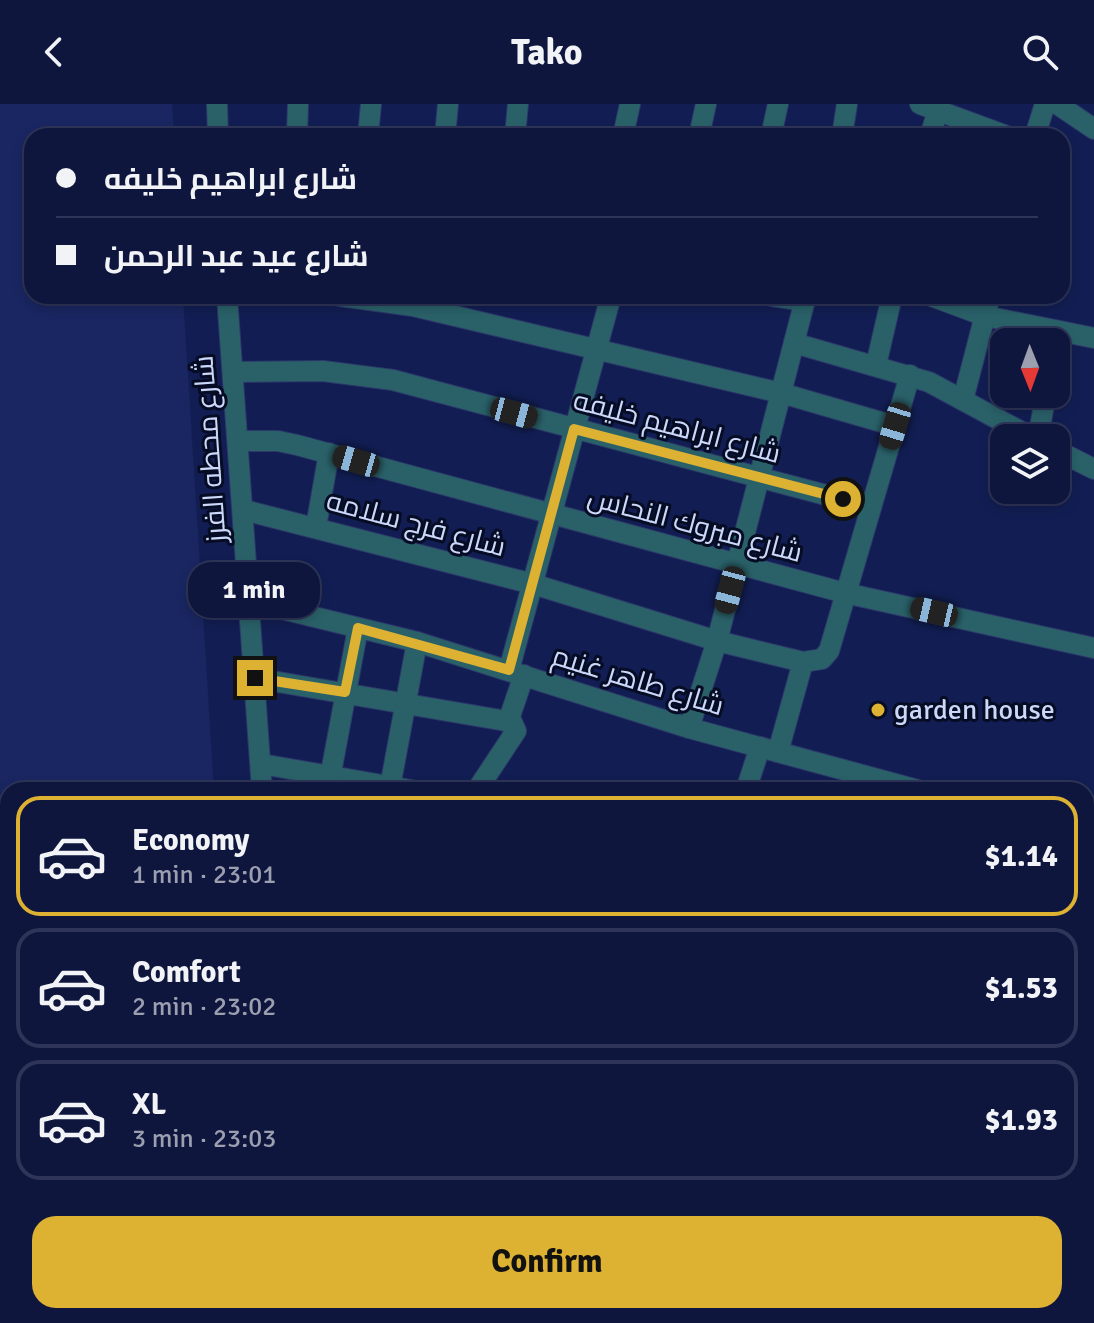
<!DOCTYPE html>
<meta charset="utf-8">
<style>
:root{--surface:#0e163e;--page:#1c2349;--text:#f1f3f6;--muted:#9b9fb0;--line:#2e3558;--accent:#ddb233}
body{margin:0;font-family:Signika,Cairo,sans-serif;background:var(--page);color:var(--text);height:100vh;display:flex;flex-direction:column;font-size:30px;white-space:nowrap}
*{box-sizing:border-box;margin:0}
p{font-size:26px;color:var(--muted)}
.icon{flex:none;width:44px;height:44px;fill:none;stroke:currentColor;stroke-width:2;stroke-linecap:round;stroke-linejoin:round}
.map{position:relative;flex:1;overflow:hidden}
.sheet{position:absolute;left:0px;top:678px;width:1094px;height:542px;display:flex;flex-direction:column;background:var(--surface);border-radius:24px 24px 0 0;box-shadow:0 4px 12px #0003,0 0 0 2px var(--line)}
.sheet>*{flex:none}
.top-card{position:absolute;left:24px;top:24px;width:1046px;height:176px;border-radius:24px;box-shadow:0 4px 12px #0003,0 0 0 2px var(--line);display:grid;align-content:center;height:176px;padding:0 32px;background:var(--surface)}
.needle{width:52px;rotate:179deg}
.buttons{position:absolute;left:990px;top:224px;display:grid;gap:16px}
.buttons a{display:grid;place-items:center;width:80px;height:80px;border-radius:16px;background:var(--surface);box-shadow:0 4px 12px #0003,0 0 0 2px var(--line);font-size:40px}
.end{position:absolute;width:36px;height:36px;margin:-18px;border:10px solid #ddb233;background:#111;box-shadow:0 0 0 4px #111}
.from{border-radius:50%}
.bubble{position:absolute;height:56px;border-radius:24px;background:var(--surface);box-shadow:0 4px 12px #0003,0 0 0 2px var(--line);font-size:26px;font-weight:800;line-height:56px;text-align:center}
.car{position:absolute;width:24px;height:48px;margin:-24px -12px;border-radius:10px;box-shadow:0 0 6px 2px #0007;background:linear-gradient(#222 24%,#8ab4d8 0 40%,#222 0 76%,#8ab4d8 0 86%,#222 0)}
.top-card b{display:flex;align-items:center;gap:28px;height:76px;font-size:30px}
.top-card b+b{border-top:2px solid var(--line)}
.top-card i{width:20px;height:20px;background:var(--text)}
ul{padding:14px 0 0;list-style:none}
li{display:flex;align-items:center;gap:24px;height:120px;margin:0 16px 12px;padding:0 16px;border:4px solid var(--line);border-radius:24px}
li div{flex:1}
li b{display:block;font-size:30px}
li em{font-style:normal;font-weight:800}
li.active{border-color:var(--accent)}
li>.icon{width:72px;height:72px;stroke-width:1.5}
.cta{display:flex;gap:16px;margin-top:auto;padding:16px 32px}
.cta a{flex:1;height:92px;border-radius:24px;background:var(--accent);color:#111;font-size:32px;font-weight:800;line-height:92px;text-align:center}
header{display:flex;justify-content:space-between;align-items:center;height:104px;padding:0 32px;background:var(--surface);font-size:36px;font-weight:800}
.map>svg:first-child{display:block}
.built{fill:#192661}
.green{fill:#673165}
.lines{fill:none;stroke-linecap:round;stroke-linejoin:round}
.minor-casing{stroke:#2c386a;stroke-width:22}
.minor{stroke:#2a6169;stroke-width:20}
.route{stroke:#ddb233;stroke-width:10}
.poi-dot{fill:#ddb233;stroke:#060c23;stroke-width:3}
.labels{text-anchor:middle;dominant-baseline:central;stroke-width:6;stroke-linejoin:round;paint-order:stroke}
.street-label{font-size:28px;fill:#cbd8fa;stroke:#060c23}
.poi-label{font-size:28px;fill:#cbd8fa;stroke:#060c23;text-anchor:start}
</style>
<header><svg class="icon" aria-label="back" viewBox="0 0 24 24"><path d="M15 5l-7 7 7 7"/></svg>Tako<svg class="icon" aria-label="search" viewBox="0 0 24 24"><circle cx="10" cy="10" r="6"/><path d="M15 15l6 6"/></svg></header>
<div class="map">
<svg width="1094" height="1219" viewBox="0 0 1094 1219">
<rect width="100%" height="100%" fill="#121e53"/>
<!-- built -->
<path class="built" d="M 0,0 L 172,0 L 174,32 L 32,32 L 32,192 L 183,192 L 214,686 L 8,686 L 8,1212 L 349,1212 L 353,1219 L 0,1219 Z"/>
<!-- green -->
<path class="green" d="M 1086,737 L 1094,739 L 1094,816 L 1086,814 Z"/>
<g class="lines">
<defs>
<g id="minor">
<path d="M 217,0 L 218,32"/>
<path d="M 920,0 L 1007,32"/>
<path d="M 1057,0 L 1094,25"/>
<path d="M 297,32 L 298,0"/>
<path d="M 368,32 L 371,0"/>
<path d="M 445,32 L 448,0"/>
<path d="M 515,32 L 518,0"/>
<path d="M 623,32 L 630,0"/>
<path d="M 699,32 L 706,0"/>
<path d="M 771,32 L 778,0"/>
<path d="M 842,32 L 847,0"/>
<path d="M 930,32 L 940,0"/>
<path d="M 1035,32 L 1045,0"/>
<path d="M 227,192 L 262,686"/>
<path d="M 340,192 L 413,202 L 781,289 L 895,322"/>
<path d="M 772,192 L 805,197"/>
<path d="M 931,192 L 985,212 L 1094,234"/>
<path d="M 794,239 L 929,278 L 1033,334"/>
<path d="M 876,261 L 892,192"/>
<path d="M 233,268 L 323,267 L 393,276 L 871,403"/>
<path d="M 963,296 L 990,192"/>
<path d="M 1038,334 L 1046,290"/>
<path d="M 238,337 L 278,337 L 297,341 L 845,489 L 1094,544"/>
<path d="M 1056,346 L 1094,365"/>
<path d="M 244,406 L 533,480 L 717,537 L 803,558 L 822,555 L 829,547 L 910,271"/>
<path d="M 316,423 L 329,349"/>
<path d="M 249,497 L 417,538 L 689,624 L 918,686"/>
<path d="M 509,566 L 611,192"/>
<path d="M 255,574 L 512,618 L 516,627 L 477,686"/>
<path d="M 508,618 L 524,571"/>
<path d="M 689,624 L 717,537 L 806,192"/>
<path d="M 778,648 L 803,558"/>
<path d="M 261,660 L 411,686"/>
<path d="M 330,674 L 358,524"/>
<path d="M 390,683 L 417,538"/>
<path d="M 746,686 L 760,643"/>
<path d="M 1086,734 L 1094,736"/>
<path d="M 1086,816 L 1094,818"/>
<path d="M 1086,900 L 1094,902"/>
<path d="M 1086,957 L 1094,925"/>
<path d="M 1086,993 L 1094,995"/>
<path d="M 1086,1081 L 1094,1083"/>
<path d="M 1086,1167 L 1094,1169"/>
<path d="M 434,1212 L 438,1219"/>
<path d="M 626,1212 L 641,1219"/>
<path d="M 803,1212 L 821,1219"/>
<path d="M 988,1212 L 1011,1219"/>
<path d="M 489,1219 L 492,1212"/>
<path d="M 544,1219 L 546,1212"/>
</g>
</defs>
<!-- minor casing -->
<use href="#minor" class="minor-casing"/>
<!-- minor -->
<use href="#minor" class="minor"/>
</g>
<g class="lines">
<!-- route -->
<path class="route" d="M 255,574 L 345,588 L 358,524 L 509,566 L 574,325 L 843,395"/>
</g>
<!-- markers -->
<circle class="poi-dot" cx="878" cy="606" r="8"/>
<g class="labels">
<!-- street labels -->
<g class="street-label">
<text transform="translate(677 323) rotate(15)">شارع ابراهيم خليفه</text>
<text transform="translate(210 345) rotate(-94)">شارع محطه الفرز</text>
<text transform="translate(416 420) rotate(15)">شارع فرج سلامه</text>
<text transform="translate(695 421) rotate(15)">شارع مبروك النحاس</text>
<text transform="translate(638 577) rotate(17)">شارع طاهر غنيم</text>
</g>
<!-- poi labels -->
<g class="poi-label">
<text x="894" y="606">garden house</text>
</g>
</g>
</svg>
<div class="buttons">
<a><svg class="needle" viewBox="-14 -14 28 28"><path d="M0-13l5 13h-10z" fill="#e53935"/><path d="M0 13l5-13h-10z" fill="#9b9fb0"/></svg></a>
<a><svg class="icon" aria-label="layers" viewBox="0 0 24 24"><path d="M12 4l9 5-9 5-9-5zM3 14l9 5 9-5"/></svg></a>
</div>
<i class="end from" style="left:843px;top:395px"></i>
<i class="end" style="left:255px;top:574px"></i>
<div class="bubble" style="left:188px;top:458px;width:132px">1 min</div>
<i class="car" style="left:514px;top:309px;rotate:105deg"></i>
<i class="car" style="left:895px;top:322px;rotate:197deg"></i>
<i class="car" style="left:356px;top:357px;rotate:286deg"></i>
<i class="car" style="left:730px;top:486px;rotate:195deg"></i>
<i class="car" style="left:934px;top:508px;rotate:283deg"></i>
<div class="top-card">
<b><i class="from"></i>شارع ابراهيم خليفه</b>
<b><i></i>شارع عيد عبد الرحمن</b>
</div>
<section class="sheet">
<ul>
<li class="active"><svg class="icon" aria-label="car" viewBox="0 0 24 24"><path d="M5 17H2v-5l4-1 3-4h7l3 4 3 1v5h-3M9 17h6M6 11h13"/><circle cx="7" cy="17" r="2"/><circle cx="17" cy="17" r="2"/></svg><div><b>Economy</b><p>1 min · 23:01</p></div><em>$1.14</em></li>
<li><svg class="icon" aria-label="car" viewBox="0 0 24 24"><path d="M5 17H2v-5l4-1 3-4h7l3 4 3 1v5h-3M9 17h6M6 11h13"/><circle cx="7" cy="17" r="2"/><circle cx="17" cy="17" r="2"/></svg><div><b>Comfort</b><p>2 min · 23:02</p></div><em>$1.53</em></li>
<li><svg class="icon" aria-label="car" viewBox="0 0 24 24"><path d="M5 17H2v-5l4-1 3-4h7l3 4 3 1v5h-3M9 17h6M6 11h13"/><circle cx="7" cy="17" r="2"/><circle cx="17" cy="17" r="2"/></svg><div><b>XL</b><p>3 min · 23:03</p></div><em>$1.93</em></li>
</ul>
<div class="cta"><a>Confirm</a></div>
</section>
</div>
